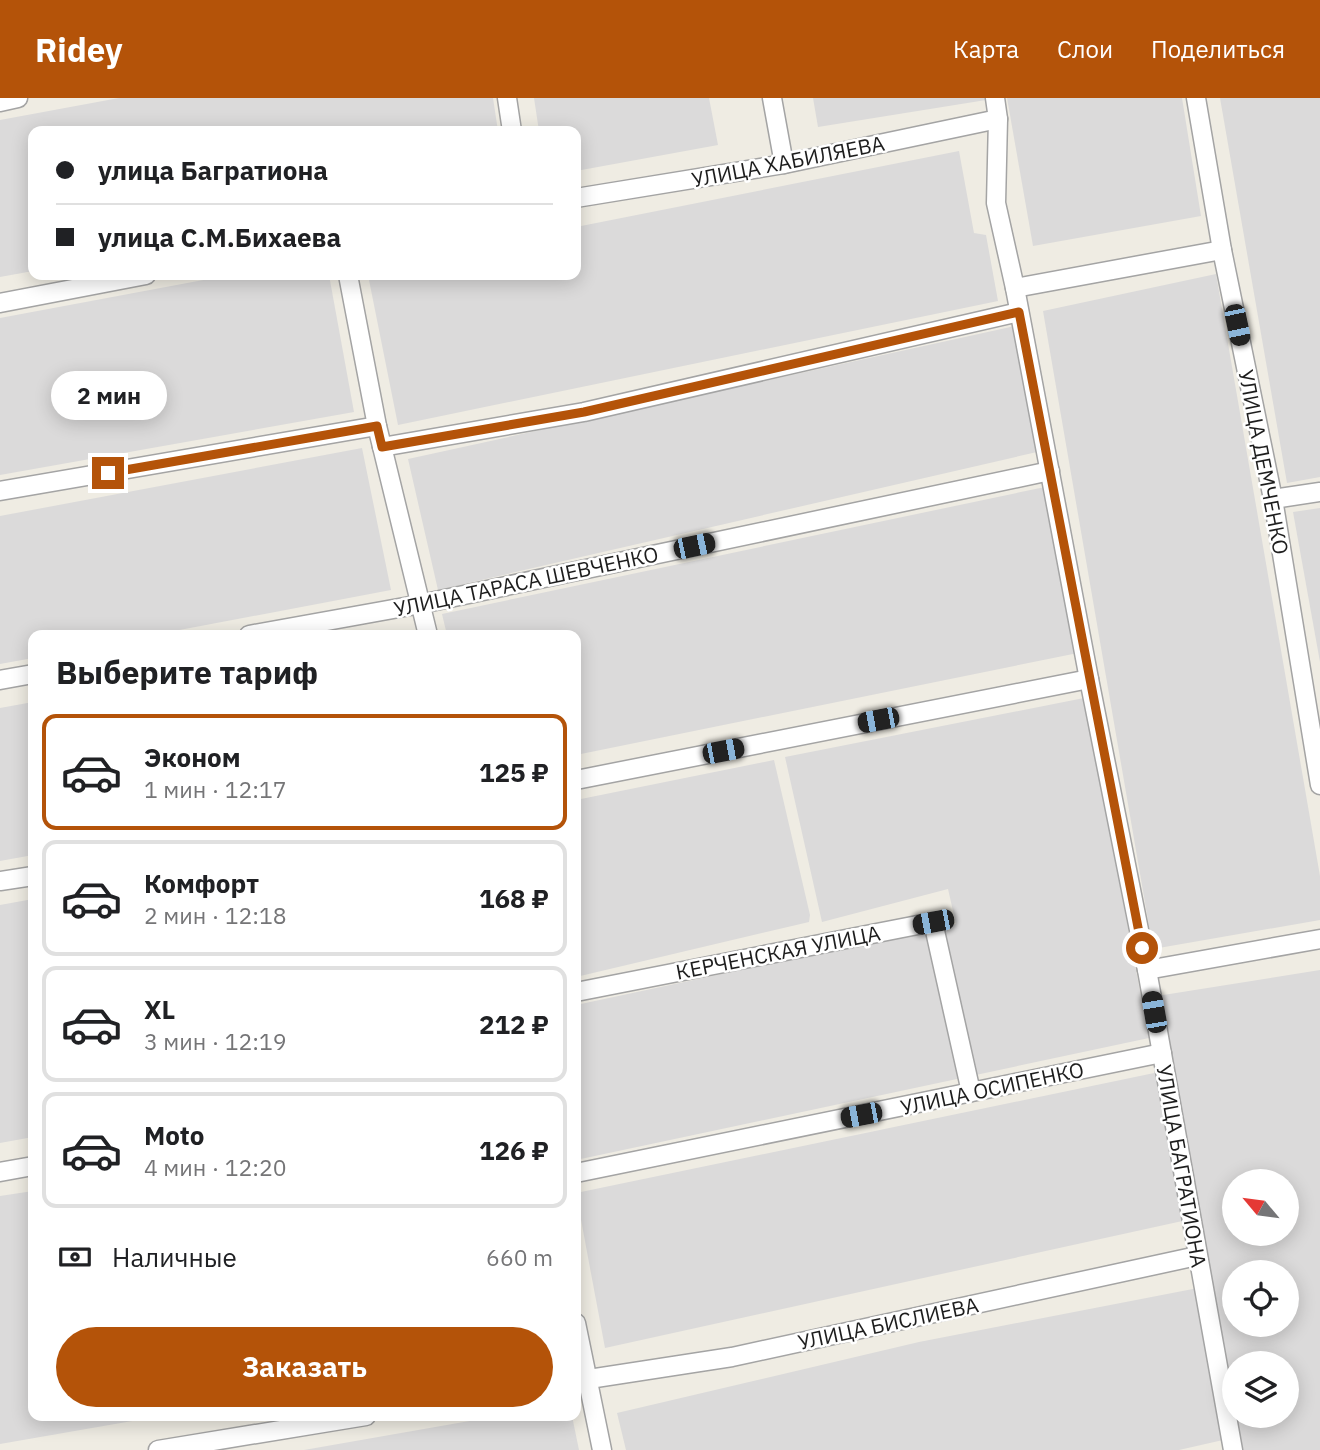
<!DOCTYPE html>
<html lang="ru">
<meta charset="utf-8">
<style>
:root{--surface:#fff;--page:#f6f6f6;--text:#202124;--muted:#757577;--line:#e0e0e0;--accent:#b45309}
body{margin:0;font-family:"IBM Plex Sans",sans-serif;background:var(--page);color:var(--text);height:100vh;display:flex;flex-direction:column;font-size:26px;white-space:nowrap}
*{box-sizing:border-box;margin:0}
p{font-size:23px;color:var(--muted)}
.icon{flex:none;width:38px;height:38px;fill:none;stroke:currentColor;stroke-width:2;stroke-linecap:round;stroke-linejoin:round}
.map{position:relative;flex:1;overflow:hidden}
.side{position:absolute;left:28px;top:532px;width:553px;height:791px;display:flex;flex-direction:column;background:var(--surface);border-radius:14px;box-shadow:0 4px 18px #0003}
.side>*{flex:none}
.hud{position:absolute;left:28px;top:28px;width:553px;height:154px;border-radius:14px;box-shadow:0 4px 18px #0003;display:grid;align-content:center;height:154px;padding:0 28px;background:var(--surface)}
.needle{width:46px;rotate:299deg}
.fabs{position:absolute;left:1222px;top:1071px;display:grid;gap:14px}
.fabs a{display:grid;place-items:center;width:77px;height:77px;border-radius:50%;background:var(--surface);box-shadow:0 4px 18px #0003;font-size:35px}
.end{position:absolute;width:32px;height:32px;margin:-16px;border:9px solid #b45309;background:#fff;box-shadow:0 0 0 4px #fff}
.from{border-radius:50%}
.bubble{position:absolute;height:49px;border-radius:24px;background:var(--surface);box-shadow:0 4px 18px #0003;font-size:23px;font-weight:800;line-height:49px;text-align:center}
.car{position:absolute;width:21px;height:42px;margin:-21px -10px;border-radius:9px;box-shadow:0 0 5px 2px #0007;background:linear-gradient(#222 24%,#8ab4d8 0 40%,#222 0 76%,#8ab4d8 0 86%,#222 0)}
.hud b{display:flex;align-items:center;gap:24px;height:66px;font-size:26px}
.hud b+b{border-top:2px solid var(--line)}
.hud i{width:18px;height:18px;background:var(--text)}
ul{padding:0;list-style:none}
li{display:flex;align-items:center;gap:21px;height:116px;margin:0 14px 10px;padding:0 14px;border:4px solid var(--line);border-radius:14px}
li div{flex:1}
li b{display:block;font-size:26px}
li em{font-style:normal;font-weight:800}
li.current{border-color:var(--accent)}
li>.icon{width:63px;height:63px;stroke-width:1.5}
h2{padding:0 28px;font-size:32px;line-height:84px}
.pay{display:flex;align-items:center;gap:18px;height:77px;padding:0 28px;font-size:26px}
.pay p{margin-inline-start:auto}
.primary-button{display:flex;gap:14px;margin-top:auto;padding:14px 28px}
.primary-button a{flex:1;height:80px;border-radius:42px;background:var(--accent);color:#fff;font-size:28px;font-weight:800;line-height:80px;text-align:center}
header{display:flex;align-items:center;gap:42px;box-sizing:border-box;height:98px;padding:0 35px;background:var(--accent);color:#fff}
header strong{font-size:33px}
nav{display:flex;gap:38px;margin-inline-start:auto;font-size:24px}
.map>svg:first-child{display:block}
.residential{fill:#dbdada;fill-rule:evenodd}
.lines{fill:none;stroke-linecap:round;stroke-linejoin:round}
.minor-casing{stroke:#a4a4a4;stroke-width:21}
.minor{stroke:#fff;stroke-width:18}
.route{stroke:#b45309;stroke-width:9}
.labels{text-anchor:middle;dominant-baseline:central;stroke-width:5;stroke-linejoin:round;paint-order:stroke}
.street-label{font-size:21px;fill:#1d1d1d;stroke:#fff}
</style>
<header>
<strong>Ridey</strong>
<nav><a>Карта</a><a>Слои</a><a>Поделиться</a></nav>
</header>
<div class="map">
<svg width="1320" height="1352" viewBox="0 0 1320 1352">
<rect width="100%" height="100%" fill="#efece3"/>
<!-- residential -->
<g class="residential">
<path d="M 119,0 L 493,0 L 498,33 L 33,33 L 33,173 L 0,179 L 0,22 Z"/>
<path d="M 534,0 L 709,0 L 718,47 L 576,73 L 576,33 L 539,33 Z"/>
<path d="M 813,0 L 985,0 L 986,2 L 818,29 Z"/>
<path d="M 1007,0 L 1182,0 L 1201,118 L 1033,148 Z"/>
<path d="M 1220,0 L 1320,0 L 1320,379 L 1287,385 Z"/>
<path d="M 959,53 L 974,135 L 986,137 L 998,203 L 398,327 L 368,177 L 576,177 L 576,129 Z"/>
<path d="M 1216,176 L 1320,778 L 1320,822 L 1153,851 L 1043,213 Z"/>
<path d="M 230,177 L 329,177 L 354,314 L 0,377 L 0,220 Z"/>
<path d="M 1015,228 L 1037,354 L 438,492 L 408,361 Z"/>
<path d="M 362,350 L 391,492 L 153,537 L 33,537 L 33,560 L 0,566 L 0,418 Z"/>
<path d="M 1045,389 L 1076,555 L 1073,556 L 576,657 L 576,537 L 447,537 L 442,516 Z"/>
<path d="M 1320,410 L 1320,564 L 1293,414 Z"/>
<path d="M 1084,600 L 1149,940 L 576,1062 L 576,907 L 956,826 L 948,791 L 822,824 L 785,659 Z"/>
<path d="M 33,604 L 33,757 L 0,763 L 0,610 Z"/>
<path d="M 774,662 L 810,817 L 809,824 L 576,879 L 576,702 Z"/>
<path d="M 33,801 L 33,1039 L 0,1045 L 0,807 Z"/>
<path d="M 1320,872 L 1320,1352 L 1240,1352 L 1214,1223 L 1157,898 ZM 1234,1083 L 1286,1083 L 1286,1136 L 1234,1136 ZM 1234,1174 L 1286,1174 L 1286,1227 L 1234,1227 ZM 1234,1265 L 1286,1265 L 1286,1318 L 1234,1318 Z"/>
<path d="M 1159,974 L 1187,1122 L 605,1250 L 576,1095 Z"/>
<path d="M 33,1093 L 33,1318 L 161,1318 L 0,1346 L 0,1098 Z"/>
<path d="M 1198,1190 L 1223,1342 L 1179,1352 L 626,1352 L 617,1315 L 919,1244 Z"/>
<path d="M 498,1318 L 572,1318 L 579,1352 L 304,1352 Z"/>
</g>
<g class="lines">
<defs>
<g id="minor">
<path d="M 507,0 L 512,33"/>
<path d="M 772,0 L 784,66"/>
<path d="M 995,0 L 998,21 L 996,105 L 1015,190 L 1089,581 L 1147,872 L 1233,1352"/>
<path d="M 1196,0 L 1222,152 L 1273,401 L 1320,687"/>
<path d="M 0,4 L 18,0"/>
<path d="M 576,100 L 784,66 L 998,21"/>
<path d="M 348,177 L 377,328 L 428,537"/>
<path d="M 1015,190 L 1222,152"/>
<path d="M 0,205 L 146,177"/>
<path d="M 382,349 L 584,314 L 1019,214"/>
<path d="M 0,393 L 377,328"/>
<path d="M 1273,401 L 1320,394"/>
<path d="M 249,537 L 421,506 L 1050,373"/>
<path d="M 0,582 L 33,576"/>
<path d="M 576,682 L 1089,581"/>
<path d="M 0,783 L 33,778"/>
<path d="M 1147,872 L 1320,841"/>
<path d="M 576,894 L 933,824 L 971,994"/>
<path d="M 0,1074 L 33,1068"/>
<path d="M 576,1075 L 1162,955"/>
<path d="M 576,1225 L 602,1352"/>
<path d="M 576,1283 L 732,1259 L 1197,1158"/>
<path d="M 158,1352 L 366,1318"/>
</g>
</defs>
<!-- minor casing -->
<use href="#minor" class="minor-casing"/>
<!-- minor -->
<use href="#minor" class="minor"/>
</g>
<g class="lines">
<!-- route -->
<path class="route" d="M 108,375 L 377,328 L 382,349 L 584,314 L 1019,214 L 1142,850"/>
</g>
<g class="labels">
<!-- street labels -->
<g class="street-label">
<text transform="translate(788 63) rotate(-11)">УЛИЦА ХАБИЛЯЕВА</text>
<text transform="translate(1264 364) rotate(79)">УЛИЦА ДЕМЧЕНКО</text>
<text transform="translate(526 483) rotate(-12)">УЛИЦА ТАРАСА ШЕВЧЕНКО</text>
<text transform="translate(778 854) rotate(-11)">КЕРЧЕНСКАЯ УЛИЦА</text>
<text transform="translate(992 990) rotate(-12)">УЛИЦА ОСИПЕНКО</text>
<text transform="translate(1182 1068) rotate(80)">УЛИЦА БАГРАТИОНА</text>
<text transform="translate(888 1225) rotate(-12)">УЛИЦА БИСЛИЕВА</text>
</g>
</g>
</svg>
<div class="fabs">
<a><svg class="needle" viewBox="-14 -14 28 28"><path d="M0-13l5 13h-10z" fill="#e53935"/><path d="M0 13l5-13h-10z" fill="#757577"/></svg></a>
<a><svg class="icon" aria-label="locate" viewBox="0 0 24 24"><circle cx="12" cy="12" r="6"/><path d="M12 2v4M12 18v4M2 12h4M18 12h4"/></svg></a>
<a><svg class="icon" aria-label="layers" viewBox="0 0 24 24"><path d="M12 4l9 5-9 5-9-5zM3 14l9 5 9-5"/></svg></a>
</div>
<i class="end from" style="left:1142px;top:850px"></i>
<i class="end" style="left:108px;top:375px"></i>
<div class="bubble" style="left:51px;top:273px;width:116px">2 мин</div>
<i class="car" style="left:1237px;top:227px;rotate:168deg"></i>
<i class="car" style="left:694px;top:448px;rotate:78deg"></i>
<i class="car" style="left:878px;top:622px;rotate:259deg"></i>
<i class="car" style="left:723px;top:653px;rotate:79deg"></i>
<i class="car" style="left:933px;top:824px;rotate:259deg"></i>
<i class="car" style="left:1154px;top:914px;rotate:350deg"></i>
<i class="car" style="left:861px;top:1017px;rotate:259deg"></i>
<div class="hud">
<b><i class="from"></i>улица Багратиона</b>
<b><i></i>улица С.М.Бихаева</b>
</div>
<section class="side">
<h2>Выберите тариф</h2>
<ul>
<li class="current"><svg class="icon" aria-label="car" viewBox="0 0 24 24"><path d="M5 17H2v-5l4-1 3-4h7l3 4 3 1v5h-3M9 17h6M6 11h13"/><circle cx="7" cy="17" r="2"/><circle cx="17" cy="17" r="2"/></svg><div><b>Эконом</b><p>1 мин · 12:17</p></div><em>125 ₽</em></li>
<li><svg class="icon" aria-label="car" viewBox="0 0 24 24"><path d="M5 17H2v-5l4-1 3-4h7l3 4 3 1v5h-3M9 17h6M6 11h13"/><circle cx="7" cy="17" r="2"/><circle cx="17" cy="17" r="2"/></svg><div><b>Комфорт</b><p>2 мин · 12:18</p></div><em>168 ₽</em></li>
<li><svg class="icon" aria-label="car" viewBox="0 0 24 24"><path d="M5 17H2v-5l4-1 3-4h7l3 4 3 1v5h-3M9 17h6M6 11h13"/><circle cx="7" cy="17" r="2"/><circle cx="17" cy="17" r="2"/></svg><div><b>XL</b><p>3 мин · 12:19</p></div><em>212 ₽</em></li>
<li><svg class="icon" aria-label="car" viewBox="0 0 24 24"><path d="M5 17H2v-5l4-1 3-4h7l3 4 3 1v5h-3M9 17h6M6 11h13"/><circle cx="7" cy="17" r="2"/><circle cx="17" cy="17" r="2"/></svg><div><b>Moto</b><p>4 мин · 12:20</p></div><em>126 ₽</em></li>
</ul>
<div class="pay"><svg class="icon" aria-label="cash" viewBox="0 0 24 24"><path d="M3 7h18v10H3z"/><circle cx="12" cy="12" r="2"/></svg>Наличные<p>660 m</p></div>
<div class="primary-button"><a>Заказать</a></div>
</section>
</div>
